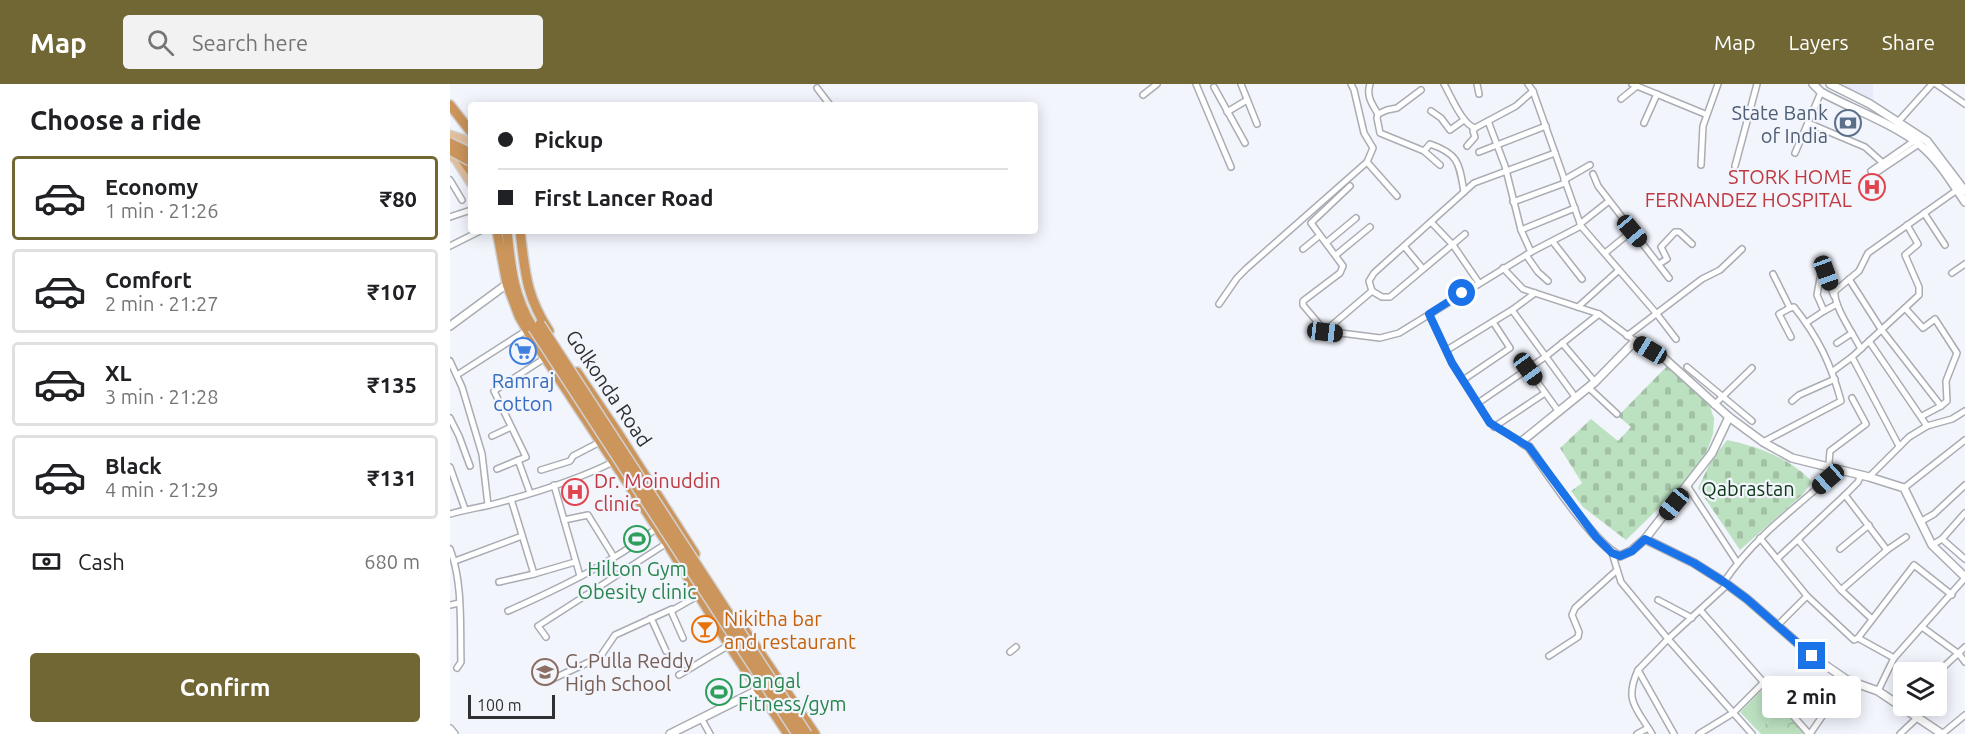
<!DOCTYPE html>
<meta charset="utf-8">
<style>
:root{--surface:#fff;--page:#f2f2f2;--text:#202124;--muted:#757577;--line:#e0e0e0;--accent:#716734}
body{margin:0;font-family:Ubuntu,sans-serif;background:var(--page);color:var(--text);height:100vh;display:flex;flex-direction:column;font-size:22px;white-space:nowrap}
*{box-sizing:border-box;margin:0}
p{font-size:20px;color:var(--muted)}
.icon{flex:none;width:33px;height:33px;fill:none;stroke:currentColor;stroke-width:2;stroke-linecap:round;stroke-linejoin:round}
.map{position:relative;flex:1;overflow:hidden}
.side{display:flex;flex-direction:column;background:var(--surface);width:450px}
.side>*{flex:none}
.banner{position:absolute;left:18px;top:18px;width:570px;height:132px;border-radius:6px;box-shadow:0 3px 15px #0003;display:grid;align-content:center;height:132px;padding:0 30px;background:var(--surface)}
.controls{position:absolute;left:1443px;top:578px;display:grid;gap:12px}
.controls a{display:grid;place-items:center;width:54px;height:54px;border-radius:6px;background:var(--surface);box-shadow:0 3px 15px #0003;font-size:30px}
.scale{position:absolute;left:18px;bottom:15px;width:87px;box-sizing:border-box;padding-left:6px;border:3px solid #2f3032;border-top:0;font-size:16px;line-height:21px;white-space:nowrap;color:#2f3032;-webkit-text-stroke:4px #f3f5fd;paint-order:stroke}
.end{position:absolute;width:27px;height:27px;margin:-14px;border:8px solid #1a73e8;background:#fff;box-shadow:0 0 0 3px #fff}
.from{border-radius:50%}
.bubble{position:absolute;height:42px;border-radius:6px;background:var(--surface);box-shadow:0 3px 15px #0003;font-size:20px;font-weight:700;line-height:42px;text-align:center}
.car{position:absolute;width:18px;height:36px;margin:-18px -9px;border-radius:8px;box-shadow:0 0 4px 2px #0007;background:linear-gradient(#222 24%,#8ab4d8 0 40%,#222 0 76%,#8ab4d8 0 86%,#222 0)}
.banner b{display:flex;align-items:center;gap:21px;height:57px;font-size:22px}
.banner b+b{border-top:2px solid var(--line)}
.banner i{width:15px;height:15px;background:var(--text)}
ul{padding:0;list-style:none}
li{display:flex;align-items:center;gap:18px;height:84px;margin:0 12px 9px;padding:0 18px;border:3px solid var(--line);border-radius:6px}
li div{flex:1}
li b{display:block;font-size:22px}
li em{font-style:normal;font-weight:700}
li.current{border-color:var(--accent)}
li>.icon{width:54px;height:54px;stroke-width:1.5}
h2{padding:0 30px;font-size:27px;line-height:72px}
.pay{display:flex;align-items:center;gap:15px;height:66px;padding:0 30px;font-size:22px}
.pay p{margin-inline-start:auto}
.primary-button{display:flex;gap:12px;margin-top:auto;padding:12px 30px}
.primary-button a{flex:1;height:69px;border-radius:6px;background:var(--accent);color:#fff;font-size:24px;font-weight:700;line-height:69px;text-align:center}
header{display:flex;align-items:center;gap:36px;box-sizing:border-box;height:84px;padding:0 30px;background:var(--accent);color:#fff}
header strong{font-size:28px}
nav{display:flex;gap:33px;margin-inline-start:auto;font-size:21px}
.search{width:420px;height:54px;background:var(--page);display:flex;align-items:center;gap:15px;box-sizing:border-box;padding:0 21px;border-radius:6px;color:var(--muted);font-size:22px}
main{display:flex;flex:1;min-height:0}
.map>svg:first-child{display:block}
.built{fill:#e6eaf9}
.cemetery{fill:url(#cemetery-stones)}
.park{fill:url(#park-crowns)}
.pitch{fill:#bce1c0}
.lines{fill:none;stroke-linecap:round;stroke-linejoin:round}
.street-casing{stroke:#aaacb3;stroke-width:8}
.secondary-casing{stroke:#aaacb3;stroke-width:10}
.primary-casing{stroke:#d1d1d2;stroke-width:11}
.highway-casing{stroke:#d1d1d2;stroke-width:12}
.street{stroke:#fff;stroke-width:5}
.secondary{stroke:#fff;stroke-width:7}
.primary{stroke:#e0bf9d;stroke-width:8}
.highway{stroke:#cb955b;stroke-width:9}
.highway-bridge-casing{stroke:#d1d1d2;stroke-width:12;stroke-linecap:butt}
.highway-bridge{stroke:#cb955b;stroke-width:9}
.route{stroke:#1a73e8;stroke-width:8}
.labels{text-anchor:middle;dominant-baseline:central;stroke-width:4.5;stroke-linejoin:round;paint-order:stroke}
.service-label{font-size:20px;fill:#4e5e75;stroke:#f3f5fd;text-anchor:end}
.health-label{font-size:20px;fill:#be3a42;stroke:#f3f5fd;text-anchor:end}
.shop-label{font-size:20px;fill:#366cbe;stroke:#f3f5fd}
.street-label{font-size:20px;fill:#2f3032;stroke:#f3f5fd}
.park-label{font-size:20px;fill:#0e3918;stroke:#f3f5fd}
.leisure-label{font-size:20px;fill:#27864d;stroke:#f3f5fd}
.food-label{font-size:20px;fill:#c56008;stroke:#f3f5fd;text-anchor:start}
.education-label{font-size:20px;fill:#785e54;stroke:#f3f5fd;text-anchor:start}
</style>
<header>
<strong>Map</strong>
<div class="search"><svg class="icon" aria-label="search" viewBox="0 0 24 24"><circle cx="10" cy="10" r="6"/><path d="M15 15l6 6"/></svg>Search here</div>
<nav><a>Map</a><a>Layers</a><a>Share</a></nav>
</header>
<main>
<section class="side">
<h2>Choose a ride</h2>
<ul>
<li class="current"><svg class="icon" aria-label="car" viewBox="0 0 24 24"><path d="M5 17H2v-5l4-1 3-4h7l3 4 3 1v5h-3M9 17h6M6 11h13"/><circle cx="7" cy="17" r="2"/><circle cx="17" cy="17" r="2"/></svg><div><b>Economy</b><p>1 min · 21:26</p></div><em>₹80</em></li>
<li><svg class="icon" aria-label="car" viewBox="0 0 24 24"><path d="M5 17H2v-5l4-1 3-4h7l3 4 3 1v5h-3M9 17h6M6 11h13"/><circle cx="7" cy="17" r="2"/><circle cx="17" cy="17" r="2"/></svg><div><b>Comfort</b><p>2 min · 21:27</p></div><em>₹107</em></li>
<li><svg class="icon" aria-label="car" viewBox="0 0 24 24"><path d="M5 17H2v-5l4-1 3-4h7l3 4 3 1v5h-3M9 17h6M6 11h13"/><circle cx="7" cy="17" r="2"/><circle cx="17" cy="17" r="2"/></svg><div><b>XL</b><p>3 min · 21:28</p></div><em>₹135</em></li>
<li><svg class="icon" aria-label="car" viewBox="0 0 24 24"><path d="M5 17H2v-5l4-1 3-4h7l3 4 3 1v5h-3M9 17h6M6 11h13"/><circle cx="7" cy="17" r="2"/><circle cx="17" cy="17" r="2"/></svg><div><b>Black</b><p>4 min · 21:29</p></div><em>₹131</em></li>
</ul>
<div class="pay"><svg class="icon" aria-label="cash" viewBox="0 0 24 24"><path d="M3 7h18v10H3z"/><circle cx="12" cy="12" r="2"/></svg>Cash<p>680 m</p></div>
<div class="primary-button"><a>Confirm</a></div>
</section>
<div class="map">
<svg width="1515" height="650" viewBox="0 0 1515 650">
<defs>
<pattern id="cemetery-stones" width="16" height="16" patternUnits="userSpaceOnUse" patternTransform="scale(1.5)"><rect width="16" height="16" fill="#bce1c0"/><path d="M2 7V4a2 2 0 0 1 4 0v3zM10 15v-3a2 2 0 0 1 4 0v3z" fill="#a2c1a5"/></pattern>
<pattern id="park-crowns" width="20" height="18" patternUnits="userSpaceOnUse" patternTransform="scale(1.5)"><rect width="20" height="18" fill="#bce1c0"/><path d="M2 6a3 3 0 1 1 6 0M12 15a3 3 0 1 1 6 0" fill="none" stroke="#a2c1a5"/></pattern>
</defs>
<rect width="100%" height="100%" fill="#f3f5fd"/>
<!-- built -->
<path class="built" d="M 1387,0 L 1423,0 L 1423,17 L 1409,11 Z"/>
<!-- cemetery -->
<g class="cemetery">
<path d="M 1219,280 L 1259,319 L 1264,335 L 1263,350 L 1258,364 L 1247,387 L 1176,456 L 1133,423 L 1121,407 L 1132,399 L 1110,364 L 1141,335 L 1168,357 L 1181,343 L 1168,332 Z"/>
<path d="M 1277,356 C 1307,362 1342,375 1362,398 L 1353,410 L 1290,466 L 1248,404 L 1261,377 Z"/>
</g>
<!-- park -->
<path class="park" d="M 1331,624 L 1353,648 L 1352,650 L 1311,650 L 1308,647 Z"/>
<!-- pitch -->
<path class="pitch" d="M 1314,604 L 1331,624 L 1308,647 L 1290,628 Z"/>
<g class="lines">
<defs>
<g id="street">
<path d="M 746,0 L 781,83"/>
<path d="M 791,0 L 807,40"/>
<path d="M 920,0 C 916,12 922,20 928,30 L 927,34 L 930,49 L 974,67 L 990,81"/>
<path d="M 994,0 C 1001,12 1012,40 1025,44"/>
<path d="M 1027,0 L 1029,10"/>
<path d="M 1078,0 L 1083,7 L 1131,142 L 1206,229 L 1226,255"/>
<path d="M 1182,0 L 1255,30"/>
<path d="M 1486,0 L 1515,20"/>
<path d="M 764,3 L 795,59"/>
<path d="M 367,4 L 380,21"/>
<path d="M 693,11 L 707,0"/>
<path d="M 1171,15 L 1187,2"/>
<path d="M 981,27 L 991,34 L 1000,46 L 1014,36"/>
<path d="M 777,28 L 797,16"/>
<path d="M 928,30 L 937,26 L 947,24 L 971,6"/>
<path d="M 1038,37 L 1055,82 L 1071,146 L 1081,168"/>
<path d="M 1194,39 L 1207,10"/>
<path d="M 1358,39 L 1415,63 L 1433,79"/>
<path d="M 1447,39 L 1482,0"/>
<path d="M 1025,44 L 1066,22 L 1083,7"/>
<path d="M 1017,62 L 1025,53 L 1023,47 L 1025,44"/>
<path d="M 974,67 L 980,60 C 1009,70 1009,79 1014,108"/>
<path d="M 1029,68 L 1096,42"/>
<path d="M 1345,69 L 1371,8"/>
<path d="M 917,78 L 947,112"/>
<path d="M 1251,81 L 1253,42 L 1268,0"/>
<path d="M 1285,82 L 1307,0"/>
<path d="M 1421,87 L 1464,57"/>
<path d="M 1143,90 L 1148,102 L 1219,194"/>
<path d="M 0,96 L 12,116"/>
<path d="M 1114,96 L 1140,81"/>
<path d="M 1414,97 L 1469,60"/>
<path d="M 900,102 L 861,139 L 893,182 L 890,189 L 853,217 L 853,221 L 875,247 L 930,254 L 949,249 L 1081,168 L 1131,142"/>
<path d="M 1063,118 L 1115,99"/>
<path d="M 1474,129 L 1495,161"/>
<path d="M 0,133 L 21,126"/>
<path d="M 981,138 L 1003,161 L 1029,199"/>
<path d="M 1130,140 L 1159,117"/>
<path d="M 1071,146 L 1125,124"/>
<path d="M 1015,150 L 940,213 L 932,213 L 922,207 L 919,197 L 924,189 L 1024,99 L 1105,69"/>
<path d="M 1103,158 L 1132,195"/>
<path d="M 876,159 L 906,134"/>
<path d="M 0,162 L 30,147"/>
<path d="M 954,162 L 973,185"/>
<path d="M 853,165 L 869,152"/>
<path d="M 1155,169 L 1182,147"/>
<path d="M 886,171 L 920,143"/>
<path d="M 1076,171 L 1088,188 L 1098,197"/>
<path d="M 1209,180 L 1217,175 L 1211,163 L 1225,148 L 1229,148 L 1242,160"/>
<path d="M 1053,184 L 1073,205 L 1149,230 L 1185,257"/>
<path d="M 1502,189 L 1515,180"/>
<path d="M 1399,195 L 1431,245 L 1491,322"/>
<path d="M 769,220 L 787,194 L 797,184 L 917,78 L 923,64 L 914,49 L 904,6 L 901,0"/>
<path d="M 1128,223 L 1169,186"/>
<path d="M 1340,224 L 1329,230 L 1341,253"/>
<path d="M 1455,224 L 1473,244 L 1485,235 L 1507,269 L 1496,297 L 1497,317 L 1491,322 L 1472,332"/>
<path d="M 1062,226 L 1126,314"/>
<path d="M 1374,227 L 1367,211 L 1371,189 L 1375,189 L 1384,212"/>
<path d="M 979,230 L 1002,279 L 1040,339 L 1071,358"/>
<path d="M 1356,239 L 1374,227 L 1387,220"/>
<path d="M 875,247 L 922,207"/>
<path d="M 1177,252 L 1252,195 L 1270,186 L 1292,165"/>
<path d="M 1419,257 L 1477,342"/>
<path d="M 1112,259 L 1145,298"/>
<path d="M 1387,259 L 1402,249"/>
<path d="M 1411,265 C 1404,251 1383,222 1385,207 L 1409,187 L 1418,169 L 1507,106"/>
<path d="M 997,266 L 1062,226 L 1085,209"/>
<path d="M 1402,273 L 1449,362"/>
<path d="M 0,277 L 12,303 L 32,370 L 38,421"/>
<path d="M 1237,283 L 1302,337"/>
<path d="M 1078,285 L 1109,328"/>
<path d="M 1383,287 L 1402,273 L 1469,211 L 1469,203 L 1455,171 L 1468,160 L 1457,141"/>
<path d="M 7,291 L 77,246"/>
<path d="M 1013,296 L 1060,264 L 1043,238"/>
<path d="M 1138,303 L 1167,330"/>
<path d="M 1342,317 L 1349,311 L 1385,295"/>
<path d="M 1028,319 L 1095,273 L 1149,230"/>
<path d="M 1264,321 L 1302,284"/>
<path d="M 0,334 L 9,352 L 20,382"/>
<path d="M 1044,343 L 1095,309"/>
<path d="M 42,352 L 61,343"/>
<path d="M 1313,358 L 1391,317 C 1381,280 1368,253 1344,223 L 1340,224 L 1323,190"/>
<path d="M 68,376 L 80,409"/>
<path d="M 0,383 L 15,425"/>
<path d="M 47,385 L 76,373 L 44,307 L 95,274"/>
<path d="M 91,386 L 120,377 L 123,372 L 150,358"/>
<path d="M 1419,393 L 1459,353 L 1477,342 L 1502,335 L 1515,327"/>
<path d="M 104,401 L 130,492"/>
<path d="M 1238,403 L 1287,478"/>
<path d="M 1454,404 L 1515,356"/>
<path d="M 1395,411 L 1437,466"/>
<path d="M 61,415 L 84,490"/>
<path d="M 0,430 C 13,426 27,424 40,421 C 82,410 125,397 163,378"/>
<path d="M 114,436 L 138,431 L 164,473"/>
<path d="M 1470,438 L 1484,430 L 1515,401"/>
<path d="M 1310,454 L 1327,475"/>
<path d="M 1492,455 L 1515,475"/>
<path d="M 1348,456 L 1391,506 L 1422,535"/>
<path d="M 1482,461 L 1492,455 L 1515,429"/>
<path d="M 0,465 C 13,498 10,543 11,578 L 7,584"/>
<path d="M 1390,465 L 1419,441"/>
<path d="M 1162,469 L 1171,498 L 1218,555 L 1302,650"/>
<path d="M 5,477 L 72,452"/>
<path d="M 49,498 L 84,490 L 125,478"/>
<path d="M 1274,498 C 1301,457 1341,427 1378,395 L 1382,385 L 1379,379 L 1380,367 L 1416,340 L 1402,314"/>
<path d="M 1391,506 L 1437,466 L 1456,453"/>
<path d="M 1208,516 L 1242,534"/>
<path d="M 0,521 L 9,519"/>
<path d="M 1250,526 L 1359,650"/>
<path d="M 58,527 C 110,504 162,479 207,444"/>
<path d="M 201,534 L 216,567"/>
<path d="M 1328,541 L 1357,512"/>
<path d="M 1472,543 L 1509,570 L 1515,578"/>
<path d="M 96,553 L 88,542 L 217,459"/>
<path d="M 233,554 L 221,527 L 249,511"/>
<path d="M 1408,554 L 1404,556 L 1357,512 L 1327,475 L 1395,411 L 1408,398 L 1411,391"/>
<path d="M 560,568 L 566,563"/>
<path d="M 1099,572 L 1128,553 L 1129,548 L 1122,531 L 1125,524 L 1167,486"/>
<path d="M 1444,574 L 1408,554 L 1464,481 L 1502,511"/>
<path d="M 1188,586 C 1174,617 1186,623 1202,650"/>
<path d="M 1486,590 L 1515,563"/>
<path d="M 229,591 L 279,561"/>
<path d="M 96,598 L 150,573 L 165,551 L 222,525"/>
<path d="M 1428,607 L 1444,574 L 1515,494"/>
<path d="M 251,634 L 260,650"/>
<path d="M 1187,650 L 1198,644"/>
<path d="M 1224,650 L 1188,586 L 1218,555 L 1277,501"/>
<path d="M 1249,650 L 1283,629 L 1313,599"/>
<path d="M 1360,650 L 1397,596"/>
<path d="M 1450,650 L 1468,633"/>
<path d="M 1492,650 L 1515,631"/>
</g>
<g id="secondary">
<path d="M 1363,0 L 1371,8 C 1404,26 1440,38 1469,60 C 1488,75 1502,99 1515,118"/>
<path d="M 1380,0 L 1420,20 L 1477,57 L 1515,107"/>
<path d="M 0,242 L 57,200"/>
<path d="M 1195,455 L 1262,369 L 1279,333"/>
<path d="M 0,645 L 4,650"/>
<path d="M 220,650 L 308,606"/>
<path d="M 1492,650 L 1428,607 L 1397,596 L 1362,572 L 1297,515 L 1274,498 L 1244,479 L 1195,455 L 1181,467 L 1170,472 C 1146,463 1096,387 1079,363 L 1071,358 L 1145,298 L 1185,257 L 1215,275 L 1279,333 L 1313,358 L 1342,374 L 1419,393 L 1454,404 L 1482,461 L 1515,493"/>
</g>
<g id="primary">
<path d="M 0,51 L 21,58"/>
<path d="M 0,72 L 5,74 L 21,99"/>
</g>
<g id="highway">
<path d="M 0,21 L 21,48"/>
<path d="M 10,72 L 21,87"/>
<path d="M 47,147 L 57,200 L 69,232 L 77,246 L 217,459 L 279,561 L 338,650"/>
<path d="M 57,147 C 61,185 63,211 83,244"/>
<path d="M 70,147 C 75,188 76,212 99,247"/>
<path d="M 127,288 L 166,346 L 245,470"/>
<path d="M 294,545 L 365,650"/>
</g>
</defs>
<!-- street casing -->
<use href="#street" class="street-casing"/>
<!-- secondary casing -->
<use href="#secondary" class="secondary-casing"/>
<!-- primary casing -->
<use href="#primary" class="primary-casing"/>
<!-- highway casing -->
<use href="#highway" class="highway-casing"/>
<!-- street -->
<use href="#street" class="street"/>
<!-- secondary -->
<use href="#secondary" class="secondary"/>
<!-- primary -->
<use href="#primary" class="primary"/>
<!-- highway -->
<use href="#highway" class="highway"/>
<defs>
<g id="highway-bridge">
<path d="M 0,59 L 21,69"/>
<path d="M 0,66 L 20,77"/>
<path d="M 90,240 L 357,650"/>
<path d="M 83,244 L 347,650"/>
</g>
</defs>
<!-- highway-bridge casing -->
<use href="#highway-bridge" class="highway-bridge-casing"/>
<!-- highway-bridge -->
<use href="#highway-bridge" class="highway-bridge"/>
</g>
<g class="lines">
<!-- route -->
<path class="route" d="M 1012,209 L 979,230 L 1002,279 L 1040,339 L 1079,363 L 1146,453 L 1162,469 L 1170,472 L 1182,467 L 1195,455 L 1244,479 L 1274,498 L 1297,515 L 1362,572"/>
</g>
<!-- icons -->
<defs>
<symbol id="bank-ring" viewBox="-11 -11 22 22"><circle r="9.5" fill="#f3f5fd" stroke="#5c6f8a" stroke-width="1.5"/><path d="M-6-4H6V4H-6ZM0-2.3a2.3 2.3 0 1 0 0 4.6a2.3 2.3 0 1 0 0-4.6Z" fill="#5c6f8a"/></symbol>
<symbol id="hospital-ring" viewBox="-11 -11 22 22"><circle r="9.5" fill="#f3f5fd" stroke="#e0444e" stroke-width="1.5"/><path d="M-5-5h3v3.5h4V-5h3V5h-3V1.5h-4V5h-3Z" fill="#e0444e"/></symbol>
<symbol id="supermarket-ring" viewBox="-11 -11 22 22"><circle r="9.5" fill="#f3f5fd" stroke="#3f7fe0" stroke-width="1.5"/><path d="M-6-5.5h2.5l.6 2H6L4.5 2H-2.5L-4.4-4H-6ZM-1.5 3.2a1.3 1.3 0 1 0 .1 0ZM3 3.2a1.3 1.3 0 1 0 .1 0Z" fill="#3f7fe0"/></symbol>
<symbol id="stadium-ring" viewBox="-11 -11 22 22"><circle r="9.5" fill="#f3f5fd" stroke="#2e9e5b" stroke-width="1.5"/><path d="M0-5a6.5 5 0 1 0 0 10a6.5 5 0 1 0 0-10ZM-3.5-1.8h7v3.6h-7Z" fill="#2e9e5b"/></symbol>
<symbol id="bar-ring" viewBox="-11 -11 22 22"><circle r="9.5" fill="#f3f5fd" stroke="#e8710a" stroke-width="1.5"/><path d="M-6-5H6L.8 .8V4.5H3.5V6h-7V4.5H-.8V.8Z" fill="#e8710a"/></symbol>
<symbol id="school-ring" viewBox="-11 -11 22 22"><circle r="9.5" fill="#f3f5fd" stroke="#8d6e63" stroke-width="1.5"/><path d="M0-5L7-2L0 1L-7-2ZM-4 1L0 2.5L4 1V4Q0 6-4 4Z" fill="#8d6e63"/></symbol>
</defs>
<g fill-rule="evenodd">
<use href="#bank-ring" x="1383" y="24" width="30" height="30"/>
<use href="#hospital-ring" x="1407" y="88" width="30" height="30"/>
<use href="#supermarket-ring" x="58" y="252" width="30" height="30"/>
<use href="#hospital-ring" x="110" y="393" width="30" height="30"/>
<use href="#stadium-ring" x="172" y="440" width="30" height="30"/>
<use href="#bar-ring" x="240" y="530" width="30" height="30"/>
<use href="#school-ring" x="80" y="573" width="30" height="30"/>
<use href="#stadium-ring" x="254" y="593" width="30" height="30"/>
</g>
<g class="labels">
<!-- service labels -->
<g class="service-label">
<text x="1378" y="28">State Bank<tspan x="1378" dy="23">of India</tspan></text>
</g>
<!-- health labels -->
<g class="health-label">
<text x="1402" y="92">STORK HOME<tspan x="1402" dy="23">FERNANDEZ HOSPITAL</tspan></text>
<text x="144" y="396" text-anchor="start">Dr. Moinuddin<tspan x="144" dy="23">clinic</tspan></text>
</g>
<!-- shop labels -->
<g class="shop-label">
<text x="73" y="296">Ramraj<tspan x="73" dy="23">cotton</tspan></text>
</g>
<!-- street labels -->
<g class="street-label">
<text transform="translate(159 304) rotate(56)">Golkonda Road</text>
</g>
<!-- park labels -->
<g class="park-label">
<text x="1298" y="404">Qabrastan</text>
</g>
<!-- leisure labels -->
<g class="leisure-label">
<text x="187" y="484">Hilton Gym<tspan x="187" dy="23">Obesity clinic</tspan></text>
<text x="288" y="596" text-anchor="start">Dangal<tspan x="288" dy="23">Fitness/gym</tspan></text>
</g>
<!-- food labels -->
<g class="food-label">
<text x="274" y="534">Nikitha bar<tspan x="274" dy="23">and restaurant</tspan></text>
</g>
<!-- education labels -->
<g class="education-label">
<text x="115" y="576">G. Pulla Reddy<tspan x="115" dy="23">High School</tspan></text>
</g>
</g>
</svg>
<div class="controls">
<a><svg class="icon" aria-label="layers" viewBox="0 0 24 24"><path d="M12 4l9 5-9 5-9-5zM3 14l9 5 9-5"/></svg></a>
</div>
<div class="scale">100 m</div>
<i class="end from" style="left:1012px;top:209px"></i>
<i class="end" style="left:1362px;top:572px"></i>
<div class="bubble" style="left:1312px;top:592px;width:99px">2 min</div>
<i class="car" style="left:1182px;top:147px;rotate:140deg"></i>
<i class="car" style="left:1376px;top:189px;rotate:160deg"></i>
<i class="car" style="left:875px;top:248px;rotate:97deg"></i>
<i class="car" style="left:1200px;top:266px;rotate:301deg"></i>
<i class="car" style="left:1078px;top:285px;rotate:144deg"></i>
<i class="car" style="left:1378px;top:395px;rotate:229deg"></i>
<i class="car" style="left:1224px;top:420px;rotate:219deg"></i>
<div class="banner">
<b><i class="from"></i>Pickup</b>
<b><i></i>First Lancer Road</b>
</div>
</div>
</main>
